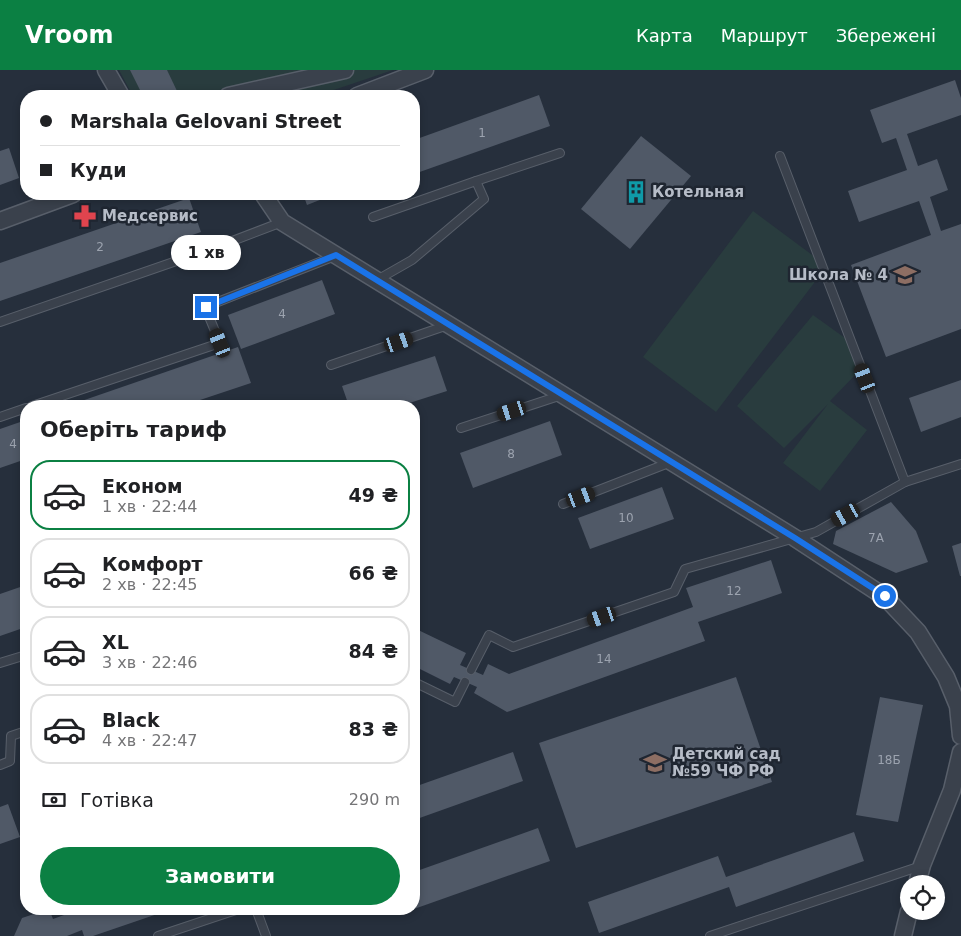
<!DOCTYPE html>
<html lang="uk">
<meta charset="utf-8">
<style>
:root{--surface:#fff;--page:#f2f2f2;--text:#202124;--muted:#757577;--line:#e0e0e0;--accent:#0b8043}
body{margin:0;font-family:"DejaVu Sans",sans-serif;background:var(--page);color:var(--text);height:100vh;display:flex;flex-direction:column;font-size:19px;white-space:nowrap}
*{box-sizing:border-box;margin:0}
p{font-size:16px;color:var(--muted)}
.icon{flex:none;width:28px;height:28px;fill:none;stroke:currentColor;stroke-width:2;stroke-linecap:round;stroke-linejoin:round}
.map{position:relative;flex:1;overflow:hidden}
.details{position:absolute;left:20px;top:330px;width:400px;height:515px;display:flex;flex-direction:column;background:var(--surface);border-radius:20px;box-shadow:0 2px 8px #0003}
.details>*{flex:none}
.top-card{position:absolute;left:20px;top:20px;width:400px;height:110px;border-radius:20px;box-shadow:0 2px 8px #0003;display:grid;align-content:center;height:110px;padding:0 20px;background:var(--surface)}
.controls{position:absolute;left:900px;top:805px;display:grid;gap:10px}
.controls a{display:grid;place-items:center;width:45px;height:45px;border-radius:50%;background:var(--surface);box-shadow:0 2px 8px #0003;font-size:25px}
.end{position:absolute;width:22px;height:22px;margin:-11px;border:6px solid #1a73e8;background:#fff;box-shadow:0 0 0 2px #fff}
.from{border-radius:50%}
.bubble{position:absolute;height:35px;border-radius:18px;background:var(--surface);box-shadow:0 2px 8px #0003;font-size:16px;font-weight:600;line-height:35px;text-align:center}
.car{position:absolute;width:15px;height:30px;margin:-15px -8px;border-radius:6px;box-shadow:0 0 4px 1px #0007;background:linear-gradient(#222 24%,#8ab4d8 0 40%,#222 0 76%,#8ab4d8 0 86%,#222 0)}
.top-card b{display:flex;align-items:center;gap:18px;height:48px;font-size:19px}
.top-card b+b{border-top:1px solid var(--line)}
.top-card i{width:12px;height:12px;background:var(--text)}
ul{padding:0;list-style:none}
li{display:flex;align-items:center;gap:15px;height:70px;margin:0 10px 8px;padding:0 10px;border:2px solid var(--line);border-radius:20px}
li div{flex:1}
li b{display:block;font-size:19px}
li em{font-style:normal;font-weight:600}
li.active{border-color:var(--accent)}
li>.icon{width:45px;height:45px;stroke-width:1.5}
h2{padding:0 20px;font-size:22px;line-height:60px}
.pay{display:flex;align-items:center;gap:12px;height:55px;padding:0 20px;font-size:19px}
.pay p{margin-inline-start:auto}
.primary-button{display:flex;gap:10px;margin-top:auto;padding:10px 20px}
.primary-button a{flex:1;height:58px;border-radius:30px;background:var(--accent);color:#fff;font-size:20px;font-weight:600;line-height:58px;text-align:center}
header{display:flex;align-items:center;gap:30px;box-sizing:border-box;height:70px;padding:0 25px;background:var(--accent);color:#fff}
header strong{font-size:24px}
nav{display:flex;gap:28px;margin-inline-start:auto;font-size:18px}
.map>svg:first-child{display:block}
.green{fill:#293c3e}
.building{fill:#505967}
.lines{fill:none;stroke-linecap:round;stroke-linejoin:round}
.service-casing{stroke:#585f6a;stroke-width:10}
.minor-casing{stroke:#585f6a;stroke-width:19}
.service{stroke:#3a414c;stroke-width:8}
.minor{stroke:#3a414c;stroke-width:16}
.route{stroke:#1a73e8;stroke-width:6}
.labels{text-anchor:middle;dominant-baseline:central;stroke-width:5;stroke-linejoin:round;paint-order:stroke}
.number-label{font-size:12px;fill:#9ca3af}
.poi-label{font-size:15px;font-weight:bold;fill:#b6bcc7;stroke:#1f2631;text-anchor:start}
</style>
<header>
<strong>Vroom</strong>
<nav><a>Карта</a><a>Маршрут</a><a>Збережені</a></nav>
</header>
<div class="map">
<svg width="961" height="866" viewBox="0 0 961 866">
<rect width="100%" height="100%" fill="#262f3c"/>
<!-- green -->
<g class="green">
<path d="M 119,0 L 393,0 L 316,26 L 133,26 Z"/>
<path d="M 753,141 L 827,196 L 716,342 L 643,287 Z"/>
<path d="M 813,245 L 852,273 L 857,303 L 830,331 L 867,360 L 820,421 L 783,393 L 828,334 L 784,378 L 737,336 Z"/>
</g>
<!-- building -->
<g class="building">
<path d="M 130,0 L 167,0 L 177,21 L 166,26 L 143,26 Z"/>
<path d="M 955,10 L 961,28 L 961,45 L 907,64 L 918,96 L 937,89 L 948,120 L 930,127 L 941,161 L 961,154 L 961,259 L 886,287 L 851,195 L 931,165 L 919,131 L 859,152 L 848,121 L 907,100 L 896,68 L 882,73 L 870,40 Z"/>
<path d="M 539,25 L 550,56 L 414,104 L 414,70 Z"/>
<path d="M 641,66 L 691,106 L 630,179 L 581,139 Z"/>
<path d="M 9,78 L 19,108 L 0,115 L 0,81 Z"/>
<path d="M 303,124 L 335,124 L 307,135 Z"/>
<path d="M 189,128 L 201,162 L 0,231 L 0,193 Z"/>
<path d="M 322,210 L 335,244 L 241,279 L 228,245 Z"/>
<path d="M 238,277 L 251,313 L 182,336 L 67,336 Z"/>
<path d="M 435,286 L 447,321 L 400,336 L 349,336 L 342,316 Z"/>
<path d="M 961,310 L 961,347 L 921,362 L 909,328 Z"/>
<path d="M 26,350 L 26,389 L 0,398 L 0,359 Z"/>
<path d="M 550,351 L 562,385 L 473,418 L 460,383 Z"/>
<path d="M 662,417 L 674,449 L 590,479 L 578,448 Z"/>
<path d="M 891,432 L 916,461 L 928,492 L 896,503 L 833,474 L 836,461 Z"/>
<path d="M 961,473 L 961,506 L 960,506 L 952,476 Z"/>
<path d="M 771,490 L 782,523 L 698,552 L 705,571 L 507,642 L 474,623 L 477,617 L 454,607 L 450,614 L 414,596 L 414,558 L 466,583 L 460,595 L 483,605 L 488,594 L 509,604 L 693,537 L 686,518 Z"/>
<path d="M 26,515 L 26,557 L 0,566 L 0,524 Z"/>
<path d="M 736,607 L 772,712 L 576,778 L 539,673 Z"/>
<path d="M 880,627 L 923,635 L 898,752 L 856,745 Z"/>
<path d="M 513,682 L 523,711 L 414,750 L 414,717 Z"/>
<path d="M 8,734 L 20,767 L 0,774 L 0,737 Z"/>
<path d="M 538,758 L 550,791 L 414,839 L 414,802 Z"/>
<path d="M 854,762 L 864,791 L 736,837 L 729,817 L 599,863 L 588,832 L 718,786 L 726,807 Z"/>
<path d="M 49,839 L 53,849 L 75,841 L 75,839 L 172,839 L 93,866 L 84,866 L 82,860 L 67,866 L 14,866 L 22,848 Z"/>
</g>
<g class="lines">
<defs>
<g id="service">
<path d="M 780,86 L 905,412"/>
<path d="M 476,111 L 560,83"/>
<path d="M 373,147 L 476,111 L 484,129 L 412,190 L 377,210"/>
<path d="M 0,252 L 214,178 L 282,152"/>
<path d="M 331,295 L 448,255"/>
<path d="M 32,336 L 220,273 L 205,237 L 335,186"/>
<path d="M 0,347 L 26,338"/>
<path d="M 461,358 L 562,325"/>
<path d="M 563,434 L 671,392"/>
<path d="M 0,593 L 26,585"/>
<path d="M 471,600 L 489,565 L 513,577 L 674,522 L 685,499 L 816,462 L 905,412 L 961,394"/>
<path d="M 414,612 L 455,632 L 465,612"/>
<path d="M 0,695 L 10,691 L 11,666 L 26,661"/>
<path d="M 256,839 L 266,866"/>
<path d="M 158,866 L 239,839"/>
<path d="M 710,866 L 921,796"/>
</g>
<g id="minor">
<path d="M 106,0 L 121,26"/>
<path d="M 228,26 L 345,0"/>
<path d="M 357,26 L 425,0"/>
<path d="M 263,124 L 282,152 L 795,468 L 885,527 L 918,562 L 946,607 L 958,636 L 961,666"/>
<path d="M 0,151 L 73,124"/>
<path d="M 917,814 L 922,795 L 952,720 L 961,682"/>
<path d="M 903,866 L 909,841"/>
</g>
</defs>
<!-- service casing -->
<use href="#service" class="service-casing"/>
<!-- minor casing -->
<use href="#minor" class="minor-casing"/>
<!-- service -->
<use href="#service" class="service"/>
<!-- minor -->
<use href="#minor" class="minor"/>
</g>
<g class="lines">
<!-- route -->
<path class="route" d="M 206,237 L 336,185 L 795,468 L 885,526"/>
</g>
<!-- icons -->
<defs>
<symbol id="building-bare" viewBox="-9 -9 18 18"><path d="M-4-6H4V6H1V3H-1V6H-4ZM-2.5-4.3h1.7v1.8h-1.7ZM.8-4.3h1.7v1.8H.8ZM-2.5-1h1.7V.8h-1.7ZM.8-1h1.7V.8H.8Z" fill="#0f9aa8" stroke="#1f2631" stroke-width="2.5" paint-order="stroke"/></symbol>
<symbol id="pharmacy-bare" viewBox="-9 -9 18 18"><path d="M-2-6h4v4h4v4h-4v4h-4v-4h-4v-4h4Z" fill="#e0444e" stroke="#1f2631" stroke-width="2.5" paint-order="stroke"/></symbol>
<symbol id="school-bare" viewBox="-9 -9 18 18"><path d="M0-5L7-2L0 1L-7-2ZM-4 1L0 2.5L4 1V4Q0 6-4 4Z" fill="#8d6e63" stroke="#1f2631" stroke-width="2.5" paint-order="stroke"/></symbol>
</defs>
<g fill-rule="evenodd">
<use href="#building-bare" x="620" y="106" width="32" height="32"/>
<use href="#pharmacy-bare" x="69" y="130" width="32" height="32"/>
<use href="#school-bare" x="889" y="189" width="32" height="32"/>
<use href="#school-bare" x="639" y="677" width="32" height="32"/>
</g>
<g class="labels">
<!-- number labels -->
<g class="number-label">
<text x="482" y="63">1</text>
<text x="100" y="177">2</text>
<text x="282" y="244">4</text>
<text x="13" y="374">4</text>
<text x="511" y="384">8</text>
<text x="626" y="448">10</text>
<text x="876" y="468">7А</text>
<text x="734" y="521">12</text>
<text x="604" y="589">14</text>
<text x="889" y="690">18Б</text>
</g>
<!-- poi labels -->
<g class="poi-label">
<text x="652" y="122">Котельная</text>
<text x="102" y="146">Медсервис</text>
<text x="888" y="205" text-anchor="end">Школа № 4</text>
<text x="672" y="684">Детский сад<tspan x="672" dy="17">№59 ЧФ РФ</tspan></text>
</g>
</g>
</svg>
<div class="controls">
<a><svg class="icon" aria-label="locate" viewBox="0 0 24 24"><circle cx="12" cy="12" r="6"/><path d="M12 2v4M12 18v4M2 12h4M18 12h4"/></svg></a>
</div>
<i class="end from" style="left:885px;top:526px"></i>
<i class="end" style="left:206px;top:237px"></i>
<div class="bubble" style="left:171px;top:165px;width:70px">1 хв</div>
<i class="car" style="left:399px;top:272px;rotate:71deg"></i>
<i class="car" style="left:220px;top:273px;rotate:338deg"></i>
<i class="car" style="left:865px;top:308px;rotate:339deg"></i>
<i class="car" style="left:512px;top:341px;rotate:252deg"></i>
<i class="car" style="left:581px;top:427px;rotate:69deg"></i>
<i class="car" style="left:846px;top:445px;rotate:241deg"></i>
<i class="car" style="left:602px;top:547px;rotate:251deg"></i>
<div class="top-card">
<b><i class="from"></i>Marshala Gelovani Street</b>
<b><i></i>Куди</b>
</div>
<section class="details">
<h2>Оберіть тариф</h2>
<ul>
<li class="active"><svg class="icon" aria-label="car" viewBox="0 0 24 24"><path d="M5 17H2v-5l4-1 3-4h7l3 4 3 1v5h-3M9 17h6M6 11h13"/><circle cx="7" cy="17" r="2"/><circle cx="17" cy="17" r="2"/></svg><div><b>Економ</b><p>1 хв · 22:44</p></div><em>49 ₴</em></li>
<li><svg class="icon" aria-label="car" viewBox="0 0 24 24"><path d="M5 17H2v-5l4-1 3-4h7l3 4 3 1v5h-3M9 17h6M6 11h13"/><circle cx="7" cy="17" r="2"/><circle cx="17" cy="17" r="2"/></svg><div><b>Комфорт</b><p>2 хв · 22:45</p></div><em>66 ₴</em></li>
<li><svg class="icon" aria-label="car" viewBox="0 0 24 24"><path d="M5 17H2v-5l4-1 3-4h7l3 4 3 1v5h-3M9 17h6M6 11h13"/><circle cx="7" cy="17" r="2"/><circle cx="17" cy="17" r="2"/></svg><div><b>XL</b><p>3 хв · 22:46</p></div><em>84 ₴</em></li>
<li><svg class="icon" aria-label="car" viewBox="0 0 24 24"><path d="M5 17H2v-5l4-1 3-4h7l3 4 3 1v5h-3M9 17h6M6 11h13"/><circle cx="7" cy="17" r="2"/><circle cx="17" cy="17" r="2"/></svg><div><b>Black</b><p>4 хв · 22:47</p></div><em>83 ₴</em></li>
</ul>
<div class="pay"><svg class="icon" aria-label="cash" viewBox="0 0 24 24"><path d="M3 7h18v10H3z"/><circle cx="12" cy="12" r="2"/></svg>Готівка<p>290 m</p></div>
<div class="primary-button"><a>Замовити</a></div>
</section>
</div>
